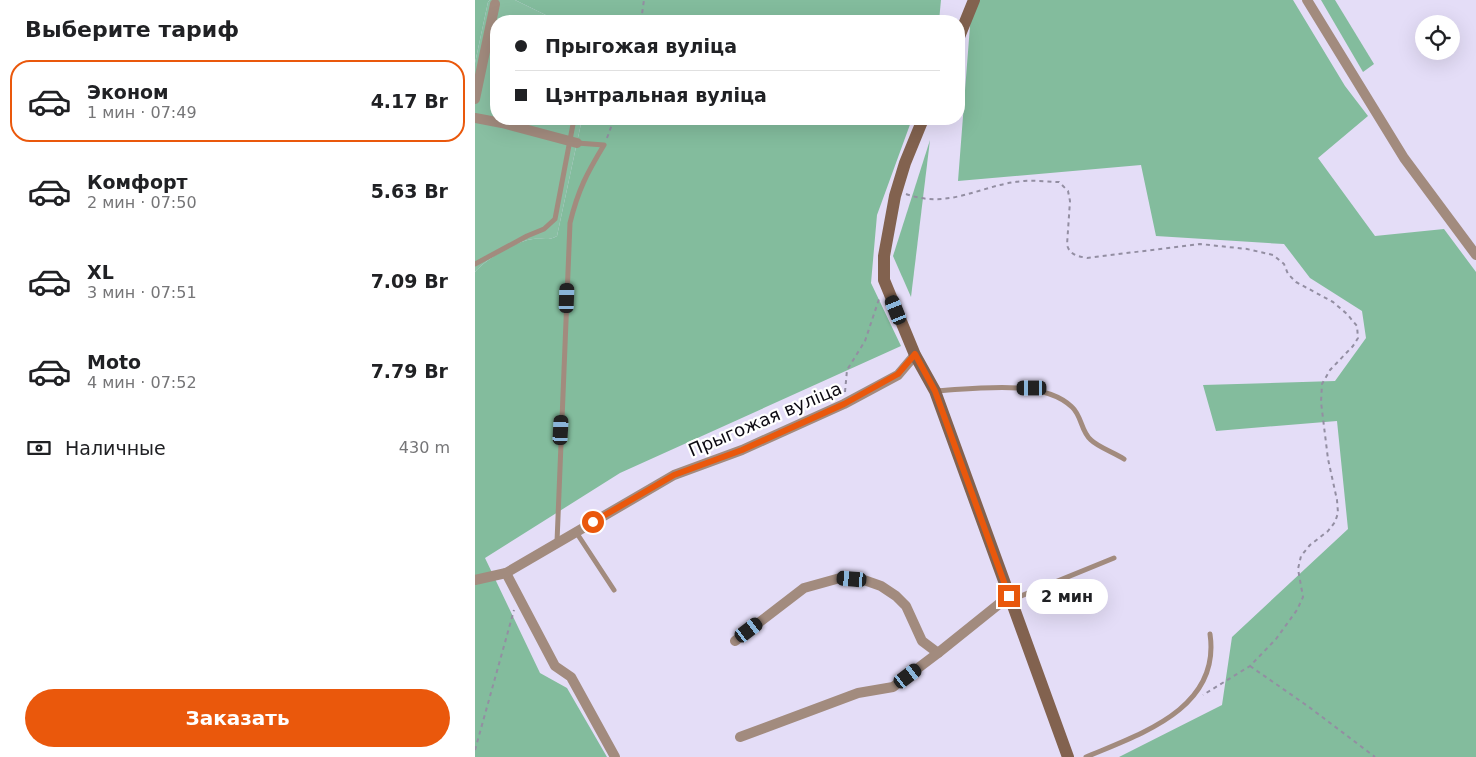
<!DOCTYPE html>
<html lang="ru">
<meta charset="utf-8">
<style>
:root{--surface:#fff;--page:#f6f6f6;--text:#202124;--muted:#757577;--line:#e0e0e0;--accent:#ea580c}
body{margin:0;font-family:"DejaVu Sans",sans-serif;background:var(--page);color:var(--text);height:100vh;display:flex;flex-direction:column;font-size:19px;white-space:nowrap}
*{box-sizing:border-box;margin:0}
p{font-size:16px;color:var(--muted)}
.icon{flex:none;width:28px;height:28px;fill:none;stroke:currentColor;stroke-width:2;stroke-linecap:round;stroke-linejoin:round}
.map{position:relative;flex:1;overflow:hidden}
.side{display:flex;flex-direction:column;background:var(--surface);width:475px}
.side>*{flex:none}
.guide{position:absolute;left:15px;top:15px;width:475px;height:110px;border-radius:20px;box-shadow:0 5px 20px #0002;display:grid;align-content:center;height:110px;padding:0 25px;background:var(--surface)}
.fabs{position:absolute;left:940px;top:15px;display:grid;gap:10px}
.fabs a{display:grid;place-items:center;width:45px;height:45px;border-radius:50%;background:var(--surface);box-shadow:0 5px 20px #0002;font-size:25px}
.end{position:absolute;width:22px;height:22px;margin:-11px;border:6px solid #ea580c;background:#fff;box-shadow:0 0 0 2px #fff}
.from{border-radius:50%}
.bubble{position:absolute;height:35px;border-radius:18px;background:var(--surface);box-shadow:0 5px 20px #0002;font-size:16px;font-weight:600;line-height:35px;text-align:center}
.car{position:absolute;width:15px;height:30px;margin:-15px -8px;border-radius:6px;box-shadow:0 0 4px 1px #0007;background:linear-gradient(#222 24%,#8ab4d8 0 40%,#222 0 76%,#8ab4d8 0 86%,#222 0)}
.guide b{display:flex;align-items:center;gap:18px;height:48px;font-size:19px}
.guide b+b{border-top:1px solid var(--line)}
.guide i{width:12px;height:12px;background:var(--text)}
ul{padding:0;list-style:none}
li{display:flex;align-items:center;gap:15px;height:82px;margin:0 10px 8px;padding:0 15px;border:2px solid transparent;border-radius:20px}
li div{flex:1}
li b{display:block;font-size:19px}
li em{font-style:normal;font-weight:600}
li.active{border-color:var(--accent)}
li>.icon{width:45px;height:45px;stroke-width:1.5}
h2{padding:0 25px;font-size:22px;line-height:60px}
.pay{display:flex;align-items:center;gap:12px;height:55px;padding:0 25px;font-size:19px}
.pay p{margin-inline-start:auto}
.cta{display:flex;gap:10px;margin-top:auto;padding:10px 25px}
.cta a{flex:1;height:58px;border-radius:30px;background:var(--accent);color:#fff;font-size:20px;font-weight:600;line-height:58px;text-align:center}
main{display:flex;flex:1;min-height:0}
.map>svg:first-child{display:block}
.green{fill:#89bfa2}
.forest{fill:#83bc9d}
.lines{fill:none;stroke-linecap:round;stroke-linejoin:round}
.path{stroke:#938ea2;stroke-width:2;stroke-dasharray:4 4;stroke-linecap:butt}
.lane{stroke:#a28b7e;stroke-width:5}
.street{stroke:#a28b7e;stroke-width:10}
.secondary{stroke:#82624f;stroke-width:12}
.route{stroke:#ea580c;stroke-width:6}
.labels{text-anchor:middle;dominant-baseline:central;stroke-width:4.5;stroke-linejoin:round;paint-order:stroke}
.street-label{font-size:18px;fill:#0d0a13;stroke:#fff}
</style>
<main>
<section class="side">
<h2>Выберите тариф</h2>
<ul>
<li class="active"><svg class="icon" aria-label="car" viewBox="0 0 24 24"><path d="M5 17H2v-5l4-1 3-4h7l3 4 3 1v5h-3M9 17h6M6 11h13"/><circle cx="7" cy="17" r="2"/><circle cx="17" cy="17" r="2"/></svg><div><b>Эконом</b><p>1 мин · 07:49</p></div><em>4.17 Br</em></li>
<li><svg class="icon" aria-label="car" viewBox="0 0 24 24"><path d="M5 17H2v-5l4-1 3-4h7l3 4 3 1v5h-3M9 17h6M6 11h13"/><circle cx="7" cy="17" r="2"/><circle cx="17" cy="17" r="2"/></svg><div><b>Комфорт</b><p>2 мин · 07:50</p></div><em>5.63 Br</em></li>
<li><svg class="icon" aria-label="car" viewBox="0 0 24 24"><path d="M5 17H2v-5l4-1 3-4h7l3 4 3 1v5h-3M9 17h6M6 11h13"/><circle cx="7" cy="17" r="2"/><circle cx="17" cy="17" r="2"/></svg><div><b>XL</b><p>3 мин · 07:51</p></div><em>7.09 Br</em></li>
<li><svg class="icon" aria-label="car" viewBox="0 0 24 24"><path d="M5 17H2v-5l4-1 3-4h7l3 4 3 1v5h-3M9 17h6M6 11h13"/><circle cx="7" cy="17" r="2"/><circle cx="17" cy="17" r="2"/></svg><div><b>Moto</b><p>4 мин · 07:52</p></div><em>7.79 Br</em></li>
</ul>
<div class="pay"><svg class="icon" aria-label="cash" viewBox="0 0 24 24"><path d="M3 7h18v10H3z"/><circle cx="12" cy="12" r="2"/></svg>Наличные<p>430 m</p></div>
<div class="cta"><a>Заказать</a></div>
</section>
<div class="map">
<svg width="1001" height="757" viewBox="0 0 1001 757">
<rect width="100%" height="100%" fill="#e4ddf7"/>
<!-- green -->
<path class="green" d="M 15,0 L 40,0 L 83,21 L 21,21 L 21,119 L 107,119 L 82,236 C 74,241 67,238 58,239 C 41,241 11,259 0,272 L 0,63 L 13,2 Z"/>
<!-- forest -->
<g class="forest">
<path d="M 0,0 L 15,0 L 13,2 L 0,63 Z"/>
<path d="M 40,0 L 466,0 L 464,21 L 83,21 Z"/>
<path d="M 497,0 L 818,0 L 870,86 L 893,116 L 843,158 L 900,236 L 969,229 L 1001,272 L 1001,757 L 644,757 L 747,705 L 757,637 L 873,529 L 862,421 L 741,431 L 728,385 L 860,381 L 891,338 L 887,311 L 835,278 L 809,244 L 681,236 L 666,165 L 483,181 Z"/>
<path d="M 846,0 L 860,0 L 899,64 L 888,72 Z"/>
<path d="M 107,119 L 437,119 L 402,215 L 396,283 L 426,346 L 145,473 L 10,558 L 65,673 L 92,688 L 132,757 L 0,757 L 0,272 C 11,259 41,241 58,239 C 67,238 74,241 82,236 Z"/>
<path d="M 455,140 L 436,297 L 418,256 Z"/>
</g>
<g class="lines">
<!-- path -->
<g class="path">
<path d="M 166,21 L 169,0"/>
<path d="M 132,138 L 139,119"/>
<path d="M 431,194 C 475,210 507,184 549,181 C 561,180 573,182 584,182 L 593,191 L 595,201 L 592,245 C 595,255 602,256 612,258 L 725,244 L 772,249 L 798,255 L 809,264 L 813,274 L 821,282 L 858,302 L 872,314 L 882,326 L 883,338 L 878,346 L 855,370 L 847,384 L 846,402 L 853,459 L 862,500 L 863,513 L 860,522 L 853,531 L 835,545 L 826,556 L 823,569 L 828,597 L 822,610 L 801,639 L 775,666 L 728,695"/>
<path d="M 370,392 L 372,370 L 390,341 L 404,299"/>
<path d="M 775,666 L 834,707 L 900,757"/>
<path d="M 0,750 L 39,610"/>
</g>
<!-- lane -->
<g class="lane">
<path d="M 0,264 L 52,236 L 69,229 L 80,219 L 99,119"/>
<path d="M 460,391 C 499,389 567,378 597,407 C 607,416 606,432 616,440 C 623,447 640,453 649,459"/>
<path d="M 101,532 L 139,590"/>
<path d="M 82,542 L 95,223 C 103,190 112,173 129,145 L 102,143"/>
<path d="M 536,600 L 639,558"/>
<path d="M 611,757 C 665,734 746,709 735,634"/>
</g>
<!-- street -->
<g class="street">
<path d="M 832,0 L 929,158 L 1001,255"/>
<path d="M 0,99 L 20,4"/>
<path d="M 0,118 L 27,123 L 102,143"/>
<path d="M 31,573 L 80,666 L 96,677 L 140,757"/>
<path d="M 0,580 L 31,573 L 199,475 L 267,450 L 369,404 L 423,375 L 440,355"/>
<path d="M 260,641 L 329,588 L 365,578 L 389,580 L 406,586 L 421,596 L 431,606 L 447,641 L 463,653"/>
<path d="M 265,737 L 383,693 L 418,687 L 463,653 L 534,596"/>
</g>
<!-- secondary -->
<g class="secondary">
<path d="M 484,37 L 499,0"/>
<path d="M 448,119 L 430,163 L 420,196 L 409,256 L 409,280 L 440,355 L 460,391 L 593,757"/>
</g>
</g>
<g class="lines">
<!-- route -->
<path class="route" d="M 118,522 L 199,475 L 267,450 L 369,404 L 423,374 L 440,354 L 460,391 L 534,596"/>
</g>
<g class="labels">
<!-- street labels -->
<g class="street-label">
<text transform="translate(290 419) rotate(-23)">Прыгожая вуліца</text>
</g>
</g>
</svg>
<div class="fabs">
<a><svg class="icon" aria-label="locate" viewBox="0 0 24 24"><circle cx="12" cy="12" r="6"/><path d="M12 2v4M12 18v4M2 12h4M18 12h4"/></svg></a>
</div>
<i class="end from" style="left:118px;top:522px"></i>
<i class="end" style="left:534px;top:596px"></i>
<div class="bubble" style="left:551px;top:579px;width:82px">2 мин</div>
<i class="car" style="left:92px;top:298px;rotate:2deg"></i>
<i class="car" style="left:421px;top:310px;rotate:338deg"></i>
<i class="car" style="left:557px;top:388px;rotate:270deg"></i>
<i class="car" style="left:86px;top:430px;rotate:3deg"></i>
<i class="car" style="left:377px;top:579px;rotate:275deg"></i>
<i class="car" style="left:274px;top:630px;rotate:53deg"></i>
<i class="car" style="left:433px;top:676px;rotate:53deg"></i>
<div class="guide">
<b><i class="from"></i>Прыгожая вуліца</b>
<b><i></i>Цэнтральная вуліца</b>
</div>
</div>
</main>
